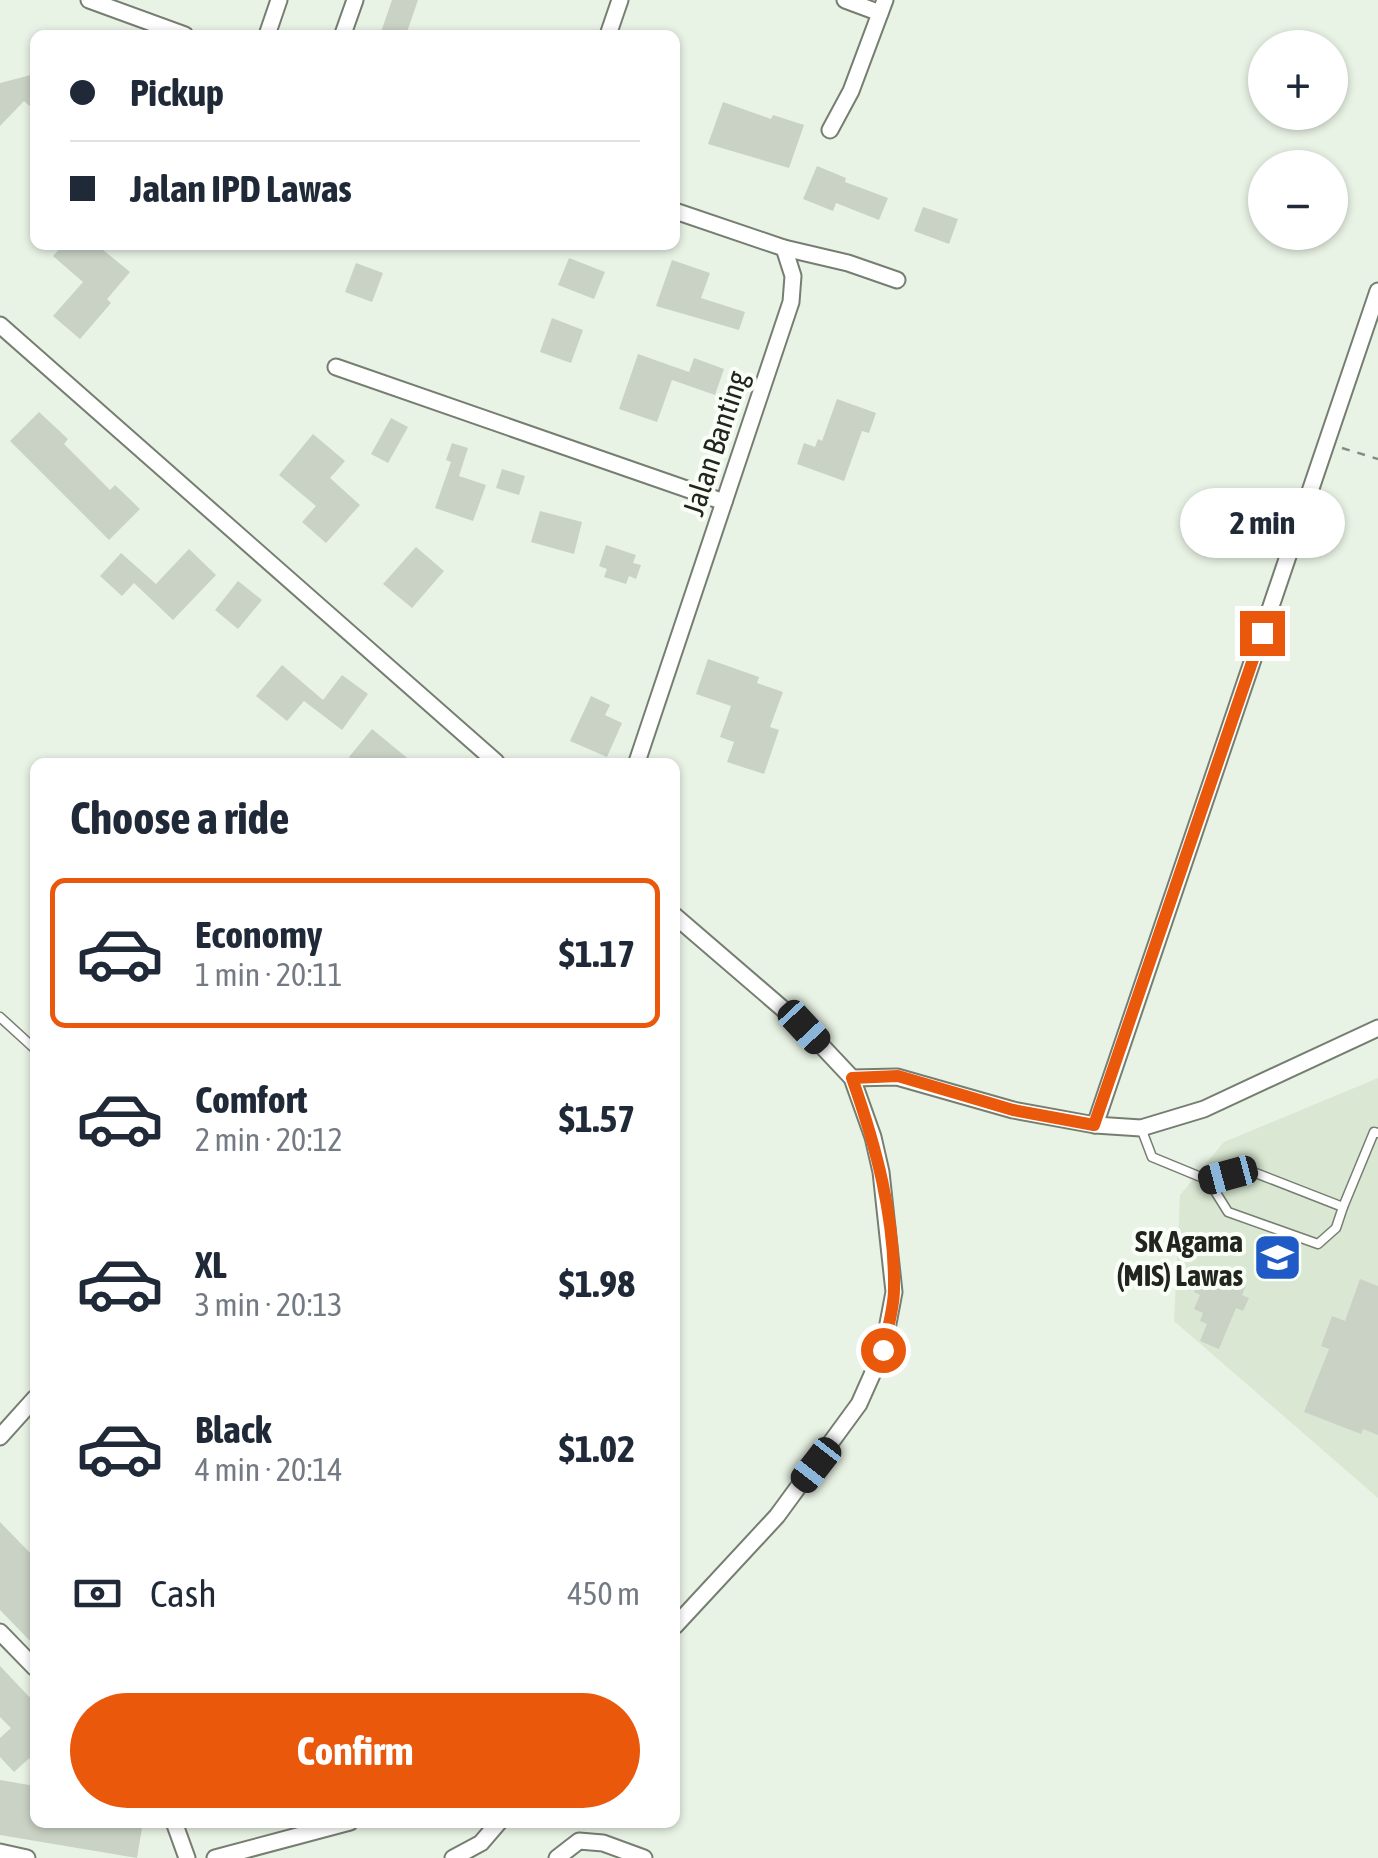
<!DOCTYPE html>
<meta charset="utf-8">
<style>
:root{--surface:#fff;--page:#f6f6f7;--text:#1f2937;--muted:#747a83;--line:#e0e1e3;--accent:#ea580c}
body{margin:0;font-family:"Asap Condensed",sans-serif;background:var(--page);color:var(--text);height:100vh;display:flex;flex-direction:column;font-size:38px;white-space:nowrap}
*{box-sizing:border-box;margin:0}
p{font-size:32px;color:var(--muted)}
.icon{flex:none;width:55px;height:55px;fill:none;stroke:currentColor;stroke-width:2;stroke-linecap:round;stroke-linejoin:round}
.map{position:relative;flex:1;overflow:hidden}
.sheet{position:absolute;left:30px;top:758px;width:650px;height:1070px;display:flex;flex-direction:column;background:var(--surface);border-radius:15px;box-shadow:0 2px 8px #0004}
.sheet>*{flex:none}
.top-card{position:absolute;left:30px;top:30px;width:650px;height:220px;border-radius:15px;box-shadow:0 2px 8px #0004;display:grid;align-content:center;height:220px;padding:0 40px;background:var(--surface)}
.buttons{position:absolute;left:1248px;top:30px;display:grid;gap:20px}
.buttons a{display:grid;place-items:center;width:100px;height:100px;border-radius:50%;background:var(--surface);box-shadow:0 2px 8px #0004;font-size:50px}
.end{position:absolute;width:45px;height:45px;margin:-22px;border:12px solid #ea580c;background:#fff;box-shadow:0 0 0 5px #fff}
.from{border-radius:50%}
.bubble{position:absolute;height:70px;border-radius:35px;background:var(--surface);box-shadow:0 2px 8px #0004;font-size:32px;font-weight:700;line-height:70px;text-align:center}
.car{position:absolute;width:30px;height:60px;margin:-30px -15px;border-radius:12px;box-shadow:0 0 8px 2px #0007;background:linear-gradient(#222 24%,#8ab4d8 0 40%,#222 0 76%,#8ab4d8 0 86%,#222 0)}
.top-card b{display:flex;align-items:center;gap:35px;height:95px;font-size:38px}
.top-card b+b{border-top:2px solid var(--line)}
.top-card i{width:25px;height:25px;background:var(--text)}
ul{padding:0;list-style:none}
li{display:flex;align-items:center;gap:30px;height:150px;margin:0 20px 15px;padding:0 20px;border:5px solid transparent;border-radius:15px}
li div{flex:1}
li b{display:block;font-size:38px}
li em{font-style:normal;font-weight:700}
li.active{border-color:var(--accent)}
li>.icon{width:90px;height:90px;stroke-width:1.5}
h2{padding:0 40px;font-size:45px;line-height:120px}
.pay{display:flex;align-items:center;gap:25px;height:110px;padding:0 40px;font-size:38px}
.pay p{margin-inline-start:auto}
.button{display:flex;gap:20px;margin-top:auto;padding:20px 40px}
.button a{flex:1;height:115px;border-radius:60px;background:var(--accent);color:#fff;font-size:40px;font-weight:700;line-height:115px;text-align:center}
.map>svg:first-child{display:block}
.built{fill:#dae8d3}
.building{fill:#c9d2c5}
.lines{fill:none;stroke-linecap:round;stroke-linejoin:round}
.service-casing{stroke:#757e71;stroke-width:11}
.minor-casing{stroke:#757e71;stroke-width:19}
.path{stroke:#868c83;stroke-width:2.5;stroke-dasharray:8 8;stroke-linecap:butt}
.service{stroke:#fff;stroke-width:8}
.minor{stroke:#fff;stroke-width:15}
.route{stroke:#ea580c;stroke-width:12}
.labels{text-anchor:middle;dominant-baseline:central;stroke-width:8;stroke-linejoin:round;paint-order:stroke}
.street-label{font-size:30px;fill:#21241f;stroke:#f9fff6}
.poi-label{font-size:30px;font-weight:bold;fill:#21241f;stroke:#f9fff6;text-anchor:end}
</style>
<div class="map">
<svg width="1378" height="1858" viewBox="0 0 1378 1858">
<rect width="100%" height="100%" fill="#e9f3e5"/>
<!-- built -->
<path class="built" d="M 1378,1078 L 1378,1498 L 1174,1321 L 1180,1195 L 1224,1142 Z"/>
<!-- building -->
<g class="building">
<path d="M 392,0 L 418,0 L 406,35 L 380,35 Z"/>
<path d="M 35,74 L 35,111 L 24,101 L 0,126 L 0,83 Z"/>
<path d="M 723,102 L 771,119 L 773,115 L 804,125 L 789,168 L 708,144 Z"/>
<path d="M 817,166 L 846,178 L 845,182 L 888,198 L 879,220 L 836,203 L 833,211 L 803,199 Z"/>
<path d="M 923,207 L 958,219 L 949,244 L 914,231 Z"/>
<path d="M 63,245 L 97,245 L 130,272 L 107,299 L 111,303 L 80,339 L 53,316 L 83,282 L 53,256 Z"/>
<path d="M 569,258 L 605,272 L 594,299 L 558,285 Z"/>
<path d="M 672,260 L 710,273 L 701,298 L 745,312 L 739,330 L 656,306 Z"/>
<path d="M 356,263 L 383,273 L 372,302 L 345,292 Z"/>
<path d="M 552,318 L 583,330 L 571,363 L 540,352 Z"/>
<path d="M 638,354 L 689,372 L 694,358 L 724,369 L 715,395 L 672,380 L 657,422 L 619,409 Z"/>
<path d="M 837,399 L 876,413 L 869,433 L 862,431 L 844,481 L 797,464 L 804,443 L 815,447 L 818,439 L 822,441 Z"/>
<path d="M 39,412 L 68,439 L 64,444 L 110,490 L 115,485 L 140,509 L 109,540 L 10,441 Z"/>
<path d="M 391,418 L 408,427 L 388,463 L 371,454 Z"/>
<path d="M 313,434 L 345,461 L 330,478 L 360,505 L 326,543 L 302,522 L 316,506 L 279,475 Z"/>
<path d="M 452,443 L 468,448 L 459,476 L 486,485 L 473,521 L 435,508 L 451,462 L 446,460 Z"/>
<path d="M 502,469 L 525,476 L 519,495 L 496,488 Z"/>
<path d="M 540,511 L 582,522 L 574,554 L 531,542 Z"/>
<path d="M 606,545 L 636,555 L 633,563 L 641,565 L 636,579 L 629,576 L 626,584 L 604,577 L 607,569 L 599,566 Z"/>
<path d="M 416,547 L 444,571 L 412,608 L 383,584 Z"/>
<path d="M 189,549 L 216,575 L 173,620 L 134,583 L 122,596 L 100,576 L 121,553 L 156,584 Z"/>
<path d="M 238,581 L 262,600 L 238,629 L 215,610 Z"/>
<path d="M 708,659 L 759,677 L 757,683 L 783,692 L 770,727 L 779,730 L 764,774 L 727,762 L 734,742 L 720,737 L 731,706 L 696,694 Z"/>
<path d="M 282,665 L 323,700 L 342,675 L 368,694 L 342,730 L 304,701 L 287,721 L 256,696 Z"/>
<path d="M 591,696 L 610,705 L 605,715 L 622,723 L 607,757 L 570,741 Z"/>
<path d="M 372,729 L 412,762 L 356,762 L 349,757 Z"/>
<path d="M 1211,1267 L 1247,1282 L 1242,1295 L 1249,1298 L 1243,1311 L 1236,1308 L 1219,1349 L 1200,1341 L 1207,1324 L 1200,1321 L 1203,1313 L 1194,1309 L 1200,1295 L 1194,1292 L 1199,1281 L 1205,1284 Z"/>
<path d="M 1360,1279 L 1378,1286 L 1378,1435 L 1363,1429 L 1361,1434 L 1304,1412 L 1329,1349 L 1321,1346 L 1332,1316 L 1345,1321 Z"/>
<path d="M 0,1522 L 35,1558 L 35,1646 L 0,1610 Z"/>
<path d="M 0,1666 L 35,1703 L 35,1753 L 14,1772 L 0,1757 L 0,1738 L 11,1728 L 0,1717 Z"/>
<path d="M 0,1780 L 35,1786 L 35,1822 L 143,1822 L 137,1858 L 0,1835 Z"/>
</g>
<g class="lines">
<defs>
<g id="service">
<path d="M 0,1017 L 35,1049"/>
<path d="M 1141,1128 L 1152,1157 L 1208,1180 L 1228,1212 L 1318,1244 L 1336,1228 L 1343,1207 L 1248,1170 L 1208,1180"/>
<path d="M 1343,1207 L 1374,1132 L 1378,1133"/>
</g>
<g id="minor">
<path d="M 89,0 L 185,35"/>
<path d="M 845,0 L 880,13"/>
<path d="M 343,34 L 355,0"/>
<path d="M 267,35 L 279,0"/>
<path d="M 608,35 L 620,0"/>
<path d="M 830,130 L 851,91 L 885,0"/>
<path d="M 784,248 L 848,263 L 897,280"/>
<path d="M 0,325 L 496,762"/>
<path d="M 336,367 L 724,502"/>
<path d="M 637,762 L 791,302 L 793,276 L 784,248 L 675,211"/>
<path d="M 675,916 L 804,1027 L 852,1078 L 873,1137 L 881,1172 L 894,1292 L 883,1350 L 859,1404 L 777,1516 L 675,1626"/>
<path d="M 852,1078 L 897,1077 L 1013,1110 L 1095,1125 L 1141,1128 L 1204,1109 L 1378,1028"/>
<path d="M 1095,1125 L 1378,291"/>
<path d="M 0,1437 L 35,1398"/>
<path d="M 0,1632 L 35,1668"/>
<path d="M 174,1822 L 187,1858"/>
<path d="M 0,1852 L 27,1858"/>
<path d="M 215,1858 L 350,1822"/>
<path d="M 453,1858 L 481,1843 L 499,1822"/>
<path d="M 557,1858 L 579,1841 L 603,1843 L 644,1858"/>
</g>
</defs>
<!-- service casing -->
<use href="#service" class="service-casing"/>
<!-- minor casing -->
<use href="#minor" class="minor-casing"/>
<!-- path -->
<path class="path" d="M 1342,448 L 1378,459"/>
<!-- service -->
<use href="#service" class="service"/>
<!-- minor -->
<use href="#minor" class="minor"/>
</g>
<g class="lines">
<!-- route -->
<path class="route" d="M 883,1350 C 887,1331 894,1309 894,1289 C 895,1217 876,1146 852,1078 L 898,1076 L 1013,1110 L 1094,1125 L 1262,633"/>
</g>
<!-- icons -->
<defs>
<symbol id="school-square" viewBox="-11 -11 22 22"><rect x="-9" y="-9" width="18" height="18" rx="4" fill="#1f5ac6" stroke="#f9fff6"/><path d="M0-5L7-2L0 1L-7-2ZM-4 1L0 2.5L4 1V4Q0 6-4 4Z" fill="#fff"/></symbol>
</defs>
<g fill-rule="evenodd">
<use href="#school-square" x="1250" y="1230" width="55" height="55"/>
</g>
<g class="labels">
<!-- street labels -->
<g class="street-label">
<text transform="translate(715 443) rotate(-72)">Jalan Banting</text>
</g>
<!-- poi labels -->
<g class="poi-label">
<text x="1243" y="1241">SK Agama<tspan x="1243" dy="34">(MIS) Lawas</tspan></text>
</g>
</g>
</svg>
<div class="buttons">
<a>+</a>
<a>−</a>
</div>
<i class="end from" style="left:883px;top:1350px"></i>
<i class="end" style="left:1262px;top:633px"></i>
<div class="bubble" style="left:1180px;top:488px;width:165px">2 min</div>
<i class="car" style="left:804px;top:1027px;rotate:137deg"></i>
<i class="car" style="left:1228px;top:1175px;rotate:255deg"></i>
<i class="car" style="left:816px;top:1465px;rotate:218deg"></i>
<div class="top-card">
<b><i class="from"></i>Pickup</b>
<b><i></i>Jalan IPD Lawas</b>
</div>
<section class="sheet">
<h2>Choose a ride</h2>
<ul>
<li class="active"><svg class="icon" aria-label="car" viewBox="0 0 24 24"><path d="M5 17H2v-5l4-1 3-4h7l3 4 3 1v5h-3M9 17h6M6 11h13"/><circle cx="7" cy="17" r="2"/><circle cx="17" cy="17" r="2"/></svg><div><b>Economy</b><p>1 min · 20:11</p></div><em>$1.17</em></li>
<li><svg class="icon" aria-label="car" viewBox="0 0 24 24"><path d="M5 17H2v-5l4-1 3-4h7l3 4 3 1v5h-3M9 17h6M6 11h13"/><circle cx="7" cy="17" r="2"/><circle cx="17" cy="17" r="2"/></svg><div><b>Comfort</b><p>2 min · 20:12</p></div><em>$1.57</em></li>
<li><svg class="icon" aria-label="car" viewBox="0 0 24 24"><path d="M5 17H2v-5l4-1 3-4h7l3 4 3 1v5h-3M9 17h6M6 11h13"/><circle cx="7" cy="17" r="2"/><circle cx="17" cy="17" r="2"/></svg><div><b>XL</b><p>3 min · 20:13</p></div><em>$1.98</em></li>
<li><svg class="icon" aria-label="car" viewBox="0 0 24 24"><path d="M5 17H2v-5l4-1 3-4h7l3 4 3 1v5h-3M9 17h6M6 11h13"/><circle cx="7" cy="17" r="2"/><circle cx="17" cy="17" r="2"/></svg><div><b>Black</b><p>4 min · 20:14</p></div><em>$1.02</em></li>
</ul>
<div class="pay"><svg class="icon" aria-label="cash" viewBox="0 0 24 24"><path d="M3 7h18v10H3z"/><circle cx="12" cy="12" r="2"/></svg>Cash<p>450 m</p></div>
<div class="button"><a>Confirm</a></div>
</section>
</div>
